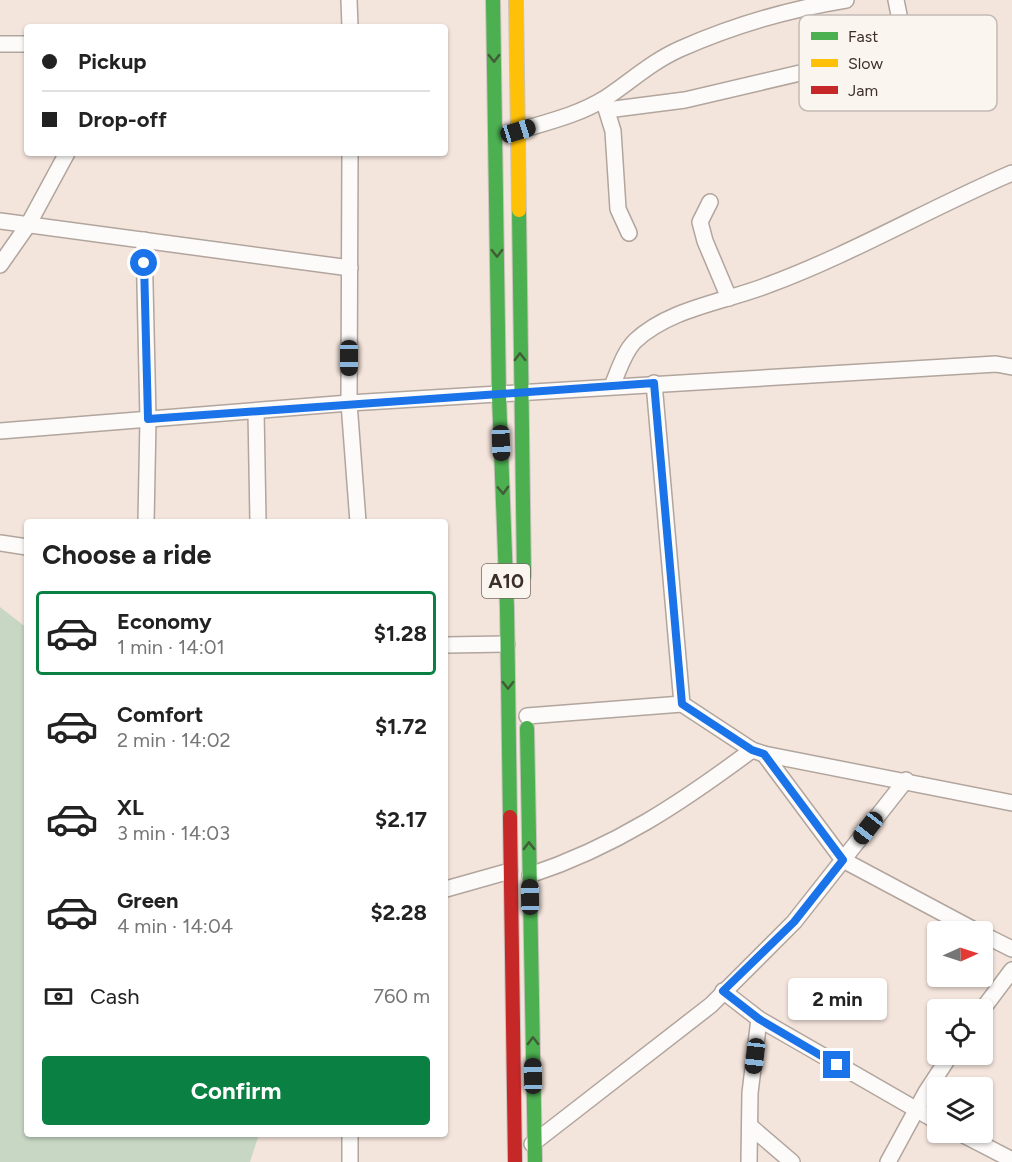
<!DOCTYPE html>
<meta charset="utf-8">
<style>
:root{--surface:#fff;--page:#f2f2f2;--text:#222;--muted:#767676;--line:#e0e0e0;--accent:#0b8043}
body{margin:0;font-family:Figtree,sans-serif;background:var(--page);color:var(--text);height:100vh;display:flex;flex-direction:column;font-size:22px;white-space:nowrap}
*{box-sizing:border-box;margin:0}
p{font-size:20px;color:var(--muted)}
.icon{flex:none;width:33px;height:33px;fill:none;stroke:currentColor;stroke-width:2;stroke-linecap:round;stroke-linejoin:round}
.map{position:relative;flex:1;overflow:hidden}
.sheet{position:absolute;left:24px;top:519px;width:424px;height:618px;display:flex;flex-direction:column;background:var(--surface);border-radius:6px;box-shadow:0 2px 4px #0004}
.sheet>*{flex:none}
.top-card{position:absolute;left:24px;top:24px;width:424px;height:132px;border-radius:6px;box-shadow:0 2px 4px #0004;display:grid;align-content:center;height:132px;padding:0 18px;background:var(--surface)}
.needle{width:39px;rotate:87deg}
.controls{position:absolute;left:927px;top:921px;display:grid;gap:12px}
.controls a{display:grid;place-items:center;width:66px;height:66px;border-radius:6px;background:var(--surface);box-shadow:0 2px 4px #0004;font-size:30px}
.end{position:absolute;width:27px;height:27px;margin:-14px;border:8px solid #1a73e8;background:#fff;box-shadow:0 0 0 3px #fff}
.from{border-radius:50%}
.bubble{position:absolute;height:42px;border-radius:6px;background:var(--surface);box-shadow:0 2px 4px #0004;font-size:20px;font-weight:700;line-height:42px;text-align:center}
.car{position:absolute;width:18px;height:36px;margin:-18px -9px;border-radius:8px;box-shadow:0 0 4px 2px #0007;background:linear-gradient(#222 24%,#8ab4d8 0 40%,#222 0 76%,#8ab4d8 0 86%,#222 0)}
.top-card b{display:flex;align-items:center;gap:21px;height:57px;font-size:22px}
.top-card b+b{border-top:2px solid var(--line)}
.top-card i{width:15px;height:15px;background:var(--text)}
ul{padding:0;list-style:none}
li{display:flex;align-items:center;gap:18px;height:84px;margin:0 12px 9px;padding:0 6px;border:3px solid transparent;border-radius:6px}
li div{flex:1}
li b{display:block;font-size:22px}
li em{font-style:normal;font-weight:700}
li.active{border-color:var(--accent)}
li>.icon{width:54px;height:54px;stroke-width:1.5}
h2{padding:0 18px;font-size:27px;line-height:72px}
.pay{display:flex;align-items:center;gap:15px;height:66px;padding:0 18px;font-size:22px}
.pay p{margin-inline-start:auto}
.cta{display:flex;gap:12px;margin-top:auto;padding:12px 18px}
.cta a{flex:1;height:69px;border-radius:6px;background:var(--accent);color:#fff;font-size:24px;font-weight:700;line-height:69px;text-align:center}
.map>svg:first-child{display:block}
.green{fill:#c7d7c4}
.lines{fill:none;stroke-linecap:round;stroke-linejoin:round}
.street-casing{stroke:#b1a59d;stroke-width:18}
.fast-casing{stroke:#ccc4bf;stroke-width:16}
.slow-casing{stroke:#ccc4bf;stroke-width:16}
.jam-casing{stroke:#ccc4bf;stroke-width:16}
.street{stroke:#fdfbfa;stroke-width:15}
.fast{stroke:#4caf50;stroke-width:14}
.slow{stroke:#ffc107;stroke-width:14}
.jam{stroke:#c62828;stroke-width:14}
.oneway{stroke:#425c35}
.route{stroke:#1a73e8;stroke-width:8}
.labels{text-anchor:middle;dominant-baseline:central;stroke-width:6;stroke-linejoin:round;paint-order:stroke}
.shield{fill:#fbf5f0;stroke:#756a63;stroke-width:1.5}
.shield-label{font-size:20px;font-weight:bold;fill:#3c2f27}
.key{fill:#fbf5f0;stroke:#c2bab4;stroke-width:1.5}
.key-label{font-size:16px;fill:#3c2f27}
</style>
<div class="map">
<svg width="1012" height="1162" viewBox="0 0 1012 1162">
<rect width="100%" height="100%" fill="#f4e5dc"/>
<!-- green -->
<path class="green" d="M 0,607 L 27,628 L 27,1134 L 259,1134 L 250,1162 L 0,1162 Z"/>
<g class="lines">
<defs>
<g id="street">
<path d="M 349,0 L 350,27"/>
<path d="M 0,44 L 27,44"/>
<path d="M 604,102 L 613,131 L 618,209 L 629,233"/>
<path d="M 607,110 L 685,100 L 868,57 L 894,55 L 902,49 L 904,40 L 896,0"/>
<path d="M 518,131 C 547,122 578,115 604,99 C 630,82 651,62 680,49 C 732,26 790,9 846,0"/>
<path d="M 350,153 L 349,403 L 358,522"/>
<path d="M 710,202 L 700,222 L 705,241 L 729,298"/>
<path d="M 0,221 L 350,268"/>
<path d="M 144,240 L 148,419 L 146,522"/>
<path d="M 0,265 L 28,225 L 67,153"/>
<path d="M 654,383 L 682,704 L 752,750 L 764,754 L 1012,803"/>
<path d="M 612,386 C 618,372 624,352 635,341 C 670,308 725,302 768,285 C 852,254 930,208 1012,173"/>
<path d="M 256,411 L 258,522"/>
<path d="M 0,431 L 349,403 L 996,364 L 1012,367"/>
<path d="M 0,543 L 27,547"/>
<path d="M 446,645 L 507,644"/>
<path d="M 527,716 L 682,704"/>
<path d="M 764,754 L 843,860 L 978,932"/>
<path d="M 530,875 C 615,847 681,803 752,750"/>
<path d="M 446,889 L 510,871"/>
<path d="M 982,934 L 1012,949"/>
<path d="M 723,991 L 759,1019 L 750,1093 L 749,1162"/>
<path d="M 982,1010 L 1012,970"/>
<path d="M 759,1019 L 938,1122"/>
<path d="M 750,1126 L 792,1162"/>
<path d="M 958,1132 L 1012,1160"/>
<path d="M 350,1134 L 350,1162"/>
<path d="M 532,1144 L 711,1005 L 794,922 L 906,780"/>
<path d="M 888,1162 L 926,1092 L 951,1054"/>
</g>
<g id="fast">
<path d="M 493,0 L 499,396 L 507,608 L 510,817"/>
<path d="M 519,210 L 524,576"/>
<path d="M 527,728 L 535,1162"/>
</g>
<path id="slow" d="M 516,0 L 519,210"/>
<path id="jam" d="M 510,817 L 515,1162"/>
</defs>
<!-- street casing -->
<use href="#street" class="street-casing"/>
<!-- fast casing -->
<use href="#fast" class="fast-casing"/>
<!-- slow casing -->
<use href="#slow" class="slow-casing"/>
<!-- jam casing -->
<use href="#jam" class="jam-casing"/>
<!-- street -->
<use href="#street" class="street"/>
<!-- fast -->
<use href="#fast" class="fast"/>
<!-- slow -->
<use href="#slow" class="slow"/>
<!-- jam -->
<use href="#jam" class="jam"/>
</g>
<!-- one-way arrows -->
<defs><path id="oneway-chevron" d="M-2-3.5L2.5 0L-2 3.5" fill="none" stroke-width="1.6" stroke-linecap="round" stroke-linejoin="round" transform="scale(1.5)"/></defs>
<g class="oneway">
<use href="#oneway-chevron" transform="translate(494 58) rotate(89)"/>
<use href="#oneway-chevron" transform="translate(497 253) rotate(89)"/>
<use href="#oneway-chevron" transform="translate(520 357) rotate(-91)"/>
<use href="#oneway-chevron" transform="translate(503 490) rotate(88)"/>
<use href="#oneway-chevron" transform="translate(508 685) rotate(89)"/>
<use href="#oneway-chevron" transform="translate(529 846) rotate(-91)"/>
<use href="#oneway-chevron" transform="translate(533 1041) rotate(-91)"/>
</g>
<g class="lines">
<!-- route -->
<path class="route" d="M 144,263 L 148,419 L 654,383 L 682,704 L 752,750 L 764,754 L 843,860 L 794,922 L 723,991 L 759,1019 L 837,1065"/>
</g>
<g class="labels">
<!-- shield labels -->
<rect class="shield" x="482" y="564" width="48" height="34" rx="4.5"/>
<g class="shield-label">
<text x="506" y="581">A10</text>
</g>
</g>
<!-- legend -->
<rect x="799" y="15" width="198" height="96" rx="9" class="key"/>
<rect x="811" y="32" width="27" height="8" fill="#4caf50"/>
<rect x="811" y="59" width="27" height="8" fill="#ffc107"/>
<rect x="811" y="86" width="27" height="8" fill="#c62828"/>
<g class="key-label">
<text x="848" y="42">Fast</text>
<text x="848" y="69">Slow</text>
<text x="848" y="96">Jam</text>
</g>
</svg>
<div class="controls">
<a><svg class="needle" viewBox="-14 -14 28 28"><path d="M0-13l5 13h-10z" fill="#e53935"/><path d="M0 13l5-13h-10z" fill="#767676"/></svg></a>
<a><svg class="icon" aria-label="locate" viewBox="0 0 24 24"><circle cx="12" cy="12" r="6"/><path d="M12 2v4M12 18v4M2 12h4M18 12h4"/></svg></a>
<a><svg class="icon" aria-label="layers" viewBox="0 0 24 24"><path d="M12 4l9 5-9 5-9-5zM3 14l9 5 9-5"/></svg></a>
</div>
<i class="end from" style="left:144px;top:263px"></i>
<i class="end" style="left:837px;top:1065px"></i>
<div class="bubble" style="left:788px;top:978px;width:99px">2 min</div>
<i class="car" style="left:518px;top:131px;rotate:73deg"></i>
<i class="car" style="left:349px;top:358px;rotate:180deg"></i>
<i class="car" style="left:501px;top:443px;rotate:178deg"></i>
<i class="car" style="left:868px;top:828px;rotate:218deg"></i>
<i class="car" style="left:530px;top:897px;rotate:359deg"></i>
<i class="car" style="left:755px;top:1056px;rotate:187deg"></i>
<i class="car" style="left:533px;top:1076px;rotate:359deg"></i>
<div class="top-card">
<b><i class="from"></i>Pickup</b>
<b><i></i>Drop-off</b>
</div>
<section class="sheet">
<h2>Choose a ride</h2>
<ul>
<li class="active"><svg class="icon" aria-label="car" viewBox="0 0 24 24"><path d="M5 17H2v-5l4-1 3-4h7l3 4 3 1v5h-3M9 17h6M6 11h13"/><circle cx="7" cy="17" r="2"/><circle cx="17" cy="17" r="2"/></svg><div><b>Economy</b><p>1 min · 14:01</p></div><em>$1.28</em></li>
<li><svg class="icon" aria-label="car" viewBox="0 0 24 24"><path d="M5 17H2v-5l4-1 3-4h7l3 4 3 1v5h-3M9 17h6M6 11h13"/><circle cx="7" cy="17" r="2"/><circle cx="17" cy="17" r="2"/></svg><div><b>Comfort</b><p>2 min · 14:02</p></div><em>$1.72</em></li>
<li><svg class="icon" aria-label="car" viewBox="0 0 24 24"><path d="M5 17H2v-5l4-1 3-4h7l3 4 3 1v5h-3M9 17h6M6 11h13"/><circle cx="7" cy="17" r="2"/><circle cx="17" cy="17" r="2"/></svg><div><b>XL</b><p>3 min · 14:03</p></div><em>$2.17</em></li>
<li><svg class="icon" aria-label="car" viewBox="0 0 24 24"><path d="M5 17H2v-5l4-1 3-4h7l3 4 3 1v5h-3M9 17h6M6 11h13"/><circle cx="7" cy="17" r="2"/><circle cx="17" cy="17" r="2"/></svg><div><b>Green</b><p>4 min · 14:04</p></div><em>$2.28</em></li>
</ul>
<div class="pay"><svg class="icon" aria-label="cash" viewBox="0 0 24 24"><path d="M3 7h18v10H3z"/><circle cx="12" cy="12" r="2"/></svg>Cash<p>760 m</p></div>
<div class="cta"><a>Confirm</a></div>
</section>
</div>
